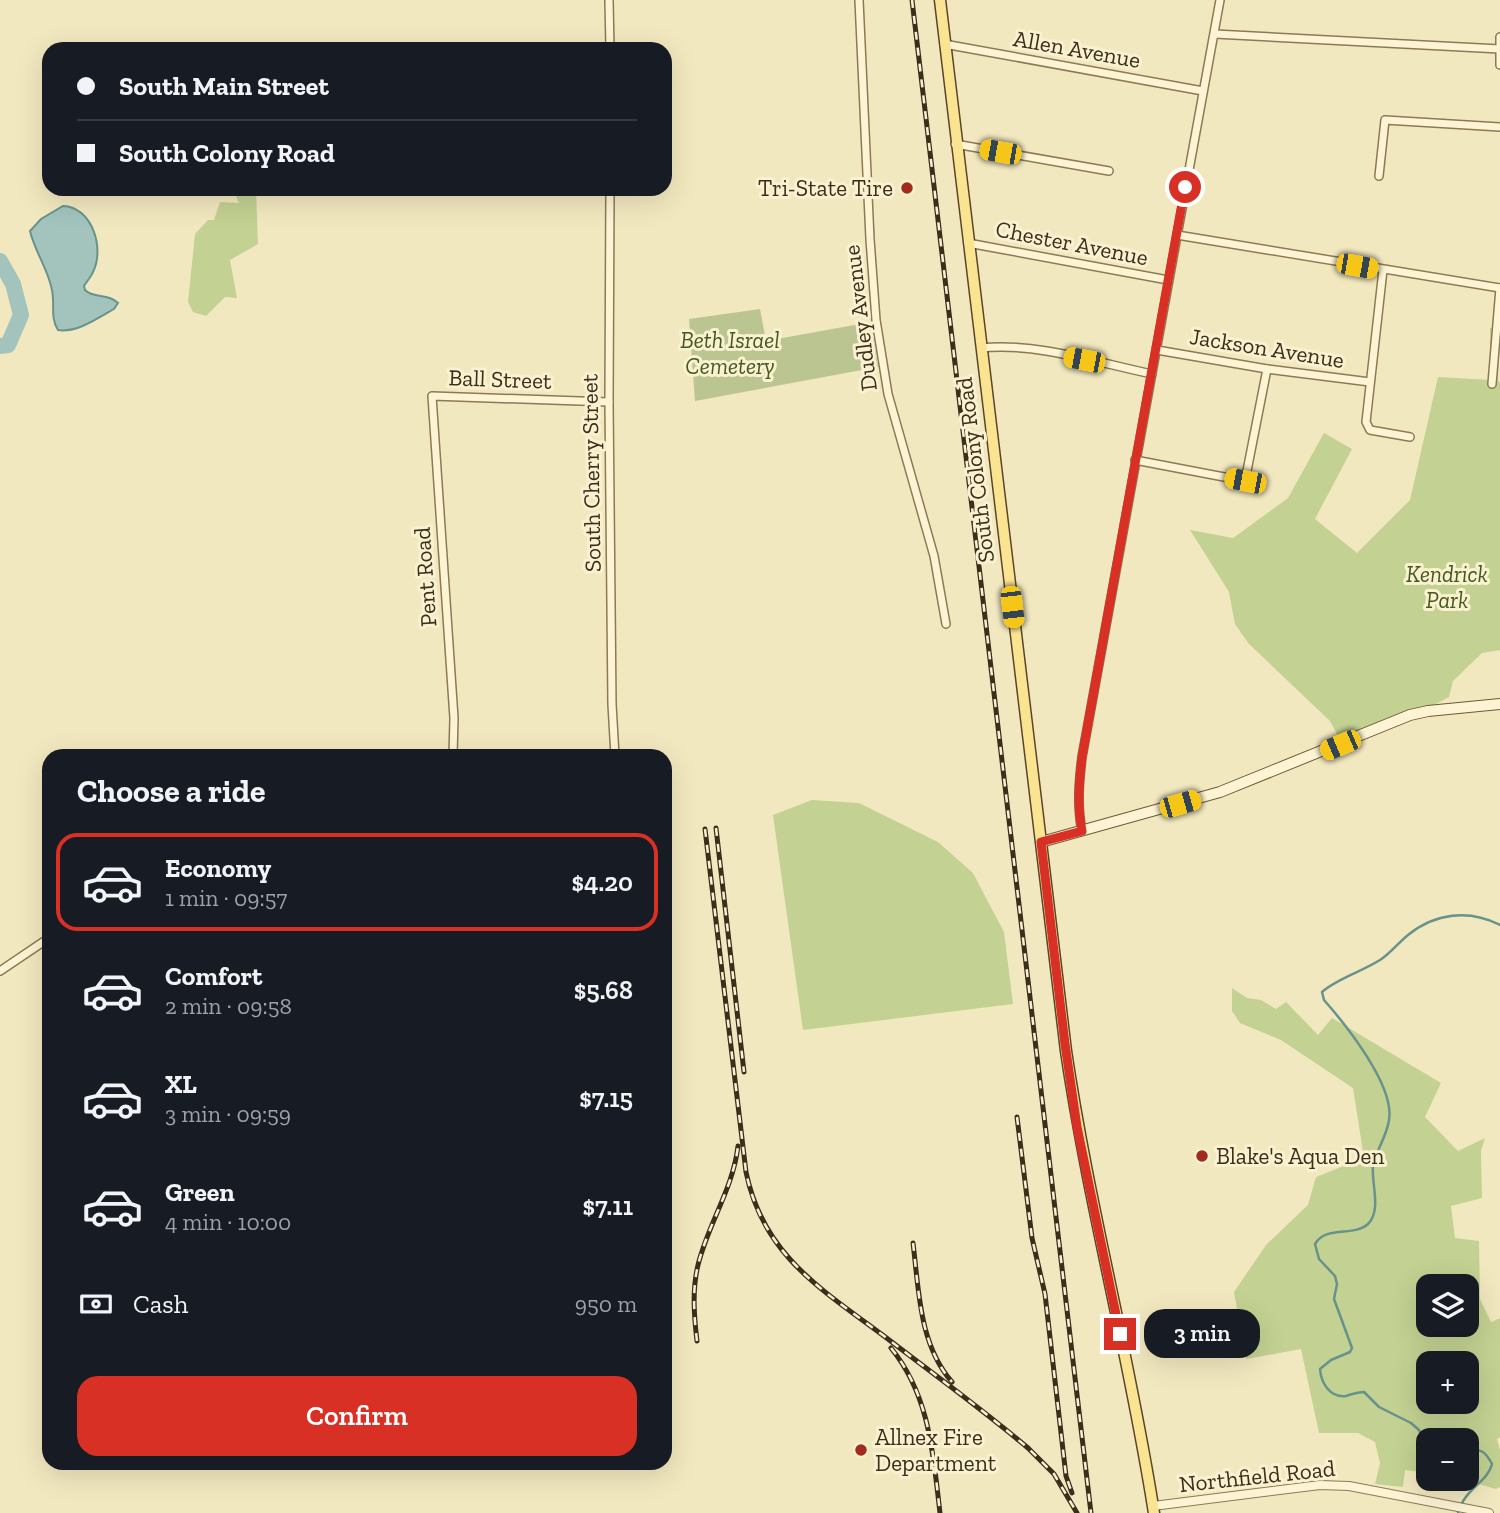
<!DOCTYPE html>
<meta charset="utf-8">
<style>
:root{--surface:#171b24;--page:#20242c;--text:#f1f3f6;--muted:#9ea1a6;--line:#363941;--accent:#d93025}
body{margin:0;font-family:"Zilla Slab",serif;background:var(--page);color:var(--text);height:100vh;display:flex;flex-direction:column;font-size:26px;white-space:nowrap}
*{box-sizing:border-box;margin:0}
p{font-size:23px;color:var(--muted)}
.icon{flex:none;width:38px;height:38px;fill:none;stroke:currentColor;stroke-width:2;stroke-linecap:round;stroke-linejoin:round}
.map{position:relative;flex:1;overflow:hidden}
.sheet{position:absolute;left:42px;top:749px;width:630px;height:721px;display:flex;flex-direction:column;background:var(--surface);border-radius:21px;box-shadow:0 7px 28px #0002}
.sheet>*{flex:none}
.banner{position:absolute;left:42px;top:42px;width:630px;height:154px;border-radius:21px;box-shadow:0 7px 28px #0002;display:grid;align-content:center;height:154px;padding:0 35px;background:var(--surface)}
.controls{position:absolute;left:1416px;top:1274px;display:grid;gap:14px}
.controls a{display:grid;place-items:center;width:63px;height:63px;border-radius:14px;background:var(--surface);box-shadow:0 7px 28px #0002;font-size:35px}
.end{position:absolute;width:32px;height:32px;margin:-16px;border:9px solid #d93025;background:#fff;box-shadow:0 0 0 4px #fff}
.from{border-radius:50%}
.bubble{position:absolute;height:49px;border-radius:21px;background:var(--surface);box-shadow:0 7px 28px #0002;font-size:23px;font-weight:600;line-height:49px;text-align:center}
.car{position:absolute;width:21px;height:42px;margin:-21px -10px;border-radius:9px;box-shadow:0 0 5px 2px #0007;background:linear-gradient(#f5c518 24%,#345 0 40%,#f5c518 0 76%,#345 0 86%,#f5c518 0)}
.banner b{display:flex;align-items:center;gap:24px;height:66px;font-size:26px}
.banner b+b{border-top:2px solid var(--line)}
.banner i{width:18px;height:18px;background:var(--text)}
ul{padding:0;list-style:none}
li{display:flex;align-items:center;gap:21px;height:98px;margin:0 14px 10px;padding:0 21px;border:4px solid transparent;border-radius:21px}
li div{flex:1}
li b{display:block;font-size:26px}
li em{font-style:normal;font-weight:600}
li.current{border-color:var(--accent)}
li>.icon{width:63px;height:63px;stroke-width:1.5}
h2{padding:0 35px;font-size:32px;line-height:84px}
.pay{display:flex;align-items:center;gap:18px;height:77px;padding:0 35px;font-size:26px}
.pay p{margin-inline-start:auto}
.button{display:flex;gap:14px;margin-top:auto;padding:14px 35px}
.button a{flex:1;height:80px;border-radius:21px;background:var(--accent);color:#fff;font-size:28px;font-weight:600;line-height:80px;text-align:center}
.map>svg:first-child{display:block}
.green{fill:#c3d192;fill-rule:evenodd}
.cemetery{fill:#bac592}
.water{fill:#a2c4bd;stroke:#68938c;stroke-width:2}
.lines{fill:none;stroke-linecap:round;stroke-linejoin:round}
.stream{stroke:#68938c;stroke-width:2.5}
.river{stroke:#a2c4bd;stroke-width:16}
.minor-casing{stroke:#8d7955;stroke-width:10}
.tertiary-casing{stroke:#8d7955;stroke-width:10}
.secondary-casing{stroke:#6f5938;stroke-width:12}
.primary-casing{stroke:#5a452a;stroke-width:13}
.minor{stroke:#fcf4d3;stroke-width:7}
.tertiary{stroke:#fcf4d3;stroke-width:8}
.secondary{stroke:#fcf4d3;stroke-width:10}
.primary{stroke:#fae492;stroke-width:10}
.rail-casing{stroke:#3b2e1b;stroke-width:5}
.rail{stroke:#f9f1cf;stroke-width:2.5;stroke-dasharray:8;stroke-linecap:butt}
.route{stroke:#d93025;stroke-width:9}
.poi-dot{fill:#a22b1f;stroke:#f9f1cf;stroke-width:2.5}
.labels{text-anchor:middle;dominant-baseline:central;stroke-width:6;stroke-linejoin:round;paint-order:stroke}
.street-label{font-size:23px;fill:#3b2e1b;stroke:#f9f1cf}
.poi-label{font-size:23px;fill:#3b2e1b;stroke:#f9f1cf;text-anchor:start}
.park-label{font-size:23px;font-style:italic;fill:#455920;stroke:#f9f1cf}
</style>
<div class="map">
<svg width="1500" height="1513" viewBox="0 0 1500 1513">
<rect width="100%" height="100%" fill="#f2e8bf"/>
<!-- green -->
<g class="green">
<path d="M 235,189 L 256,189 L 258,244 L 230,260 L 237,298 L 225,297 L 206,316 L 193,312 L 188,302 L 195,234 L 208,220 L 214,220 L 220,202 L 239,203 L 234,192 Z"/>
<path d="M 1490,328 L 1500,329 L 1498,381 L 1500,382 L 1500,650 L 1482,653 L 1453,681 L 1449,697 L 1436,704 L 1390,717 L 1339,738 L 1330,721 L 1249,644 L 1235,624 L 1229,592 L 1190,530 L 1233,538 L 1288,498 L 1324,433 L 1352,449 L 1315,519 L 1357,553 L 1410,500 L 1438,377 L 1490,380 Z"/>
<path d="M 812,800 L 859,803 L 938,842 L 973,873 L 1004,932 L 1013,1004 L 803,1030 L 773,815 Z"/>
<path d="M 1232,988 L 1247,998 L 1261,1000 L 1276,1009 L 1286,1002 L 1318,1035 L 1332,1018 L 1441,1083 L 1425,1117 L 1458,1151 L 1485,1138 L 1481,1151 L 1482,1198 L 1451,1206 L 1455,1238 L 1479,1241 L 1480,1299 L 1491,1322 L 1500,1318 L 1500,1437 L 1497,1439 L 1500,1450 L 1500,1487 L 1496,1489 L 1461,1479 L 1466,1479 L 1466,1440 L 1428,1440 L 1428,1473 L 1405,1470 L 1403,1487 L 1375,1484 L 1380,1463 L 1375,1442 L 1358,1433 L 1319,1433 L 1301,1349 L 1246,1359 L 1234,1292 L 1266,1245 L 1308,1205 L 1316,1177 L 1364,1158 L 1353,1088 L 1281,1040 L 1240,1023 L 1232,1011 ZM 1428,1286 L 1466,1286 L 1466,1325 L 1428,1325 ZM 1466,1363 L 1466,1402 L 1428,1402 L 1428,1363 Z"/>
</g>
<!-- cemetery -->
<path class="cemetery" d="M 760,309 L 766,341 L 871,322 L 878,367 L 695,401 L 689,319 Z"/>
<!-- water -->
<path class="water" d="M 63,206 C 92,207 105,248 93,272 C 91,277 87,281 84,286 L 85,290 C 94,299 108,293 118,303 L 114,309 C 98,318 77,333 58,330 C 50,318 55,304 52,290 C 48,269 35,252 30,231 L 41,219 Z"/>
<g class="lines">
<!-- stream -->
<g class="stream">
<path d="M 1428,1451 L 1419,1430 L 1411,1423 L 1379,1407 L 1364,1392 C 1357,1392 1353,1394 1346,1396 C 1330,1398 1321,1383 1320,1369 L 1331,1360 L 1350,1352 L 1352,1348 L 1334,1299 L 1337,1284 L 1335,1276 L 1319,1259 L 1315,1244 C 1326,1225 1354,1237 1368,1224 C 1382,1210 1371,1183 1373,1166 C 1376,1150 1387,1136 1389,1120 C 1395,1086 1346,1025 1324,1000 L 1322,992 C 1336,979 1363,971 1380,960 C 1390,954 1398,943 1408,935 C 1435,913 1469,909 1500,925"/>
<path d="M 1458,1513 C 1464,1489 1488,1482 1492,1464 C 1485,1451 1481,1448 1466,1451"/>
</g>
<!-- river -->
<path class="river" d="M 0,261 L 13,284 L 21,315 L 8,345 L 0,346"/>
<defs>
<g id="minor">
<path d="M 609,0 L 610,49"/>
<path d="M 859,0 L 870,239 L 876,320 L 888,394 L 934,556 L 946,624"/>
<path d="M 1215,34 L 1500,49"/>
<path d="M 1500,37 L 1500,65"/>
<path d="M 944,44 L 1203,91"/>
<path d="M 955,144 L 1109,171"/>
<path d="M 1379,176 L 1385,120 L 1500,127"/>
<path d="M 610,189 L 609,402 L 612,704 L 615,756"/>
<path d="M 1177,235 L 1500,288"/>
<path d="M 968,243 L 1168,280"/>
<path d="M 1383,270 L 1366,422 L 1370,430 L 1410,437"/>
<path d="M 981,348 C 1035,342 1099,363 1152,374"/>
<path d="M 1157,350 L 1267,369 L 1370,382"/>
<path d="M 1492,384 L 1500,288"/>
<path d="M 1135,460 L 1245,481 L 1267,369"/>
<path d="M 453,756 L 454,718 L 432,396 L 609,402"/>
<path d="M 1082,831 C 1077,806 1079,782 1082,757 L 1220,0"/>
<path d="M 0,971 L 49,938"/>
</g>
<path id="tertiary" d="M 1153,1506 L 1320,1485 L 1349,1486 L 1489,1513"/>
<path id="secondary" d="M 1041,842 L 1220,792 L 1410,715 L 1428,711 L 1500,704"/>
<path id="primary" d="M 940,0 L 1066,1051 C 1089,1206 1130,1358 1154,1513"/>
</defs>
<!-- minor casing -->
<use href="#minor" class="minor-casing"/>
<!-- tertiary casing -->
<use href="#tertiary" class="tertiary-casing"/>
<!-- secondary casing -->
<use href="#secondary" class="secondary-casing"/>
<!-- primary casing -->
<use href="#primary" class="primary-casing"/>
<!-- minor -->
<use href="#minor" class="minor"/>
<!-- tertiary -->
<use href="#tertiary" class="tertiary"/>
<!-- secondary -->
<use href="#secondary" class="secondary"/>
<!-- primary -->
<use href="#primary" class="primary"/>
<defs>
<g id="rail">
<path d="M 912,0 L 1091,1513"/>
<path d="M 716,828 L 744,1072"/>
<path d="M 705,829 L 746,1172 C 763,1255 821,1289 884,1336 C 932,1373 982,1409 1028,1448 L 1054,1474 L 1077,1513"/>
<path d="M 1017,1117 L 1032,1238 L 1045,1294 L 1066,1476 L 1072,1493"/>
<path d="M 913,1243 C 919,1291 919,1344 952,1382"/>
<path d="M 697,1341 C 694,1316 692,1290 698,1265 C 708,1224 733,1189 738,1146"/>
<path d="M 891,1348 C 930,1396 933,1454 940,1513"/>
</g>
</defs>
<!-- rail casing -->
<use href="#rail" class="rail-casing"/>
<!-- rail -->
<use href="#rail" class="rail"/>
</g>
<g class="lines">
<!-- route -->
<path class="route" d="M 1120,1334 L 1077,1127 L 1065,1044 L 1041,842 L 1082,831 C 1077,806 1079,782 1082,757 L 1185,187"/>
</g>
<!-- markers -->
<g class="poi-dot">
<circle cx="907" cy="188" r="7"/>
<circle cx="1202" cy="1156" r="7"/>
<circle cx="861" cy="1450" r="7"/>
</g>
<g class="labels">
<!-- street labels -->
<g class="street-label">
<text transform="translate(1077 49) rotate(10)">Allen Avenue</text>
<text transform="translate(1072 243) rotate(11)">Chester Avenue</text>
<text transform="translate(860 318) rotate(-97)">Dudley Avenue</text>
<text transform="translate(1267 348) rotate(9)">Jackson Avenue</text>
<text transform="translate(500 379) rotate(2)">Ball Street</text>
<text transform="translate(975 470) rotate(-97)">South Colony Road</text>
<text transform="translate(591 473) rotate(-91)">South Cherry Street</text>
<text transform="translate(425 577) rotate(-94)">Pent Road</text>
<text transform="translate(1257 1476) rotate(-6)">Northfield Road</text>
</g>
<!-- poi labels -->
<g class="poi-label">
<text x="893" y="188" text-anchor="end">Tri-State Tire</text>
<text x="1216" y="1156">Blake's Aqua Den</text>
<text x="875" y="1437">Allnex Fire<tspan x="875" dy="26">Department</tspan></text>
</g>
<!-- park labels -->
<g class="park-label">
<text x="730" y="340">Beth Israel<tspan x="730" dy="26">Cemetery</tspan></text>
<text x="1447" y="574">Kendrick<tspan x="1447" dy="26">Park</tspan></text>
</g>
</g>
</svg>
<div class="controls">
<a><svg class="icon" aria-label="layers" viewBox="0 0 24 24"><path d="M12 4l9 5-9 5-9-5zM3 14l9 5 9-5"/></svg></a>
<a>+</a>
<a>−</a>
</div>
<i class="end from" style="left:1185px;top:187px"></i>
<i class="end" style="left:1120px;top:1334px"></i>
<div class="bubble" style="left:1144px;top:1309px;width:116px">3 min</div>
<i class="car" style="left:1000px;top:152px;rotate:280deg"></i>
<i class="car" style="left:1357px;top:266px;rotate:100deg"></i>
<i class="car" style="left:1084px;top:360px;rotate:281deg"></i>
<i class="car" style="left:1245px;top:481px;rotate:281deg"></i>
<i class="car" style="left:1012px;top:607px;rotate:173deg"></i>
<i class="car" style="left:1340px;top:745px;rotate:247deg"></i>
<i class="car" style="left:1180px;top:804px;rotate:74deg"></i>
<div class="banner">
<b><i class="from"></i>South Main Street</b>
<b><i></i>South Colony Road</b>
</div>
<section class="sheet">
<h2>Choose a ride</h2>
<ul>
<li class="current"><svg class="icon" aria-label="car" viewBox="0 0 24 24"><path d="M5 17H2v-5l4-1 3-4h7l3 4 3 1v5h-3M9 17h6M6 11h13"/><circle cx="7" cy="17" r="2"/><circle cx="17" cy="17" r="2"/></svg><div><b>Economy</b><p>1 min · 09:57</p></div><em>$4.20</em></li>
<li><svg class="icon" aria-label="car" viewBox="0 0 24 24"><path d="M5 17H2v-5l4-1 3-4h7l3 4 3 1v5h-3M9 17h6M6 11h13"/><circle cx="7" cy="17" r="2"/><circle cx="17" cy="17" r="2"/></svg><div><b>Comfort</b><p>2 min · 09:58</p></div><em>$5.68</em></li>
<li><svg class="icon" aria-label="car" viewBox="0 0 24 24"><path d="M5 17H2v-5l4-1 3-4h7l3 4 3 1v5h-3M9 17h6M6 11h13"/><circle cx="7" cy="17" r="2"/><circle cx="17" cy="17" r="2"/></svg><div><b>XL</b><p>3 min · 09:59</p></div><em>$7.15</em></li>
<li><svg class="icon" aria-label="car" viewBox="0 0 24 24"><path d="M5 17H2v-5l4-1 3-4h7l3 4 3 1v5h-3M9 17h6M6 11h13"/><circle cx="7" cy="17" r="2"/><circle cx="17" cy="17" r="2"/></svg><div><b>Green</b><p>4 min · 10:00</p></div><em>$7.11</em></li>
</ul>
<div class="pay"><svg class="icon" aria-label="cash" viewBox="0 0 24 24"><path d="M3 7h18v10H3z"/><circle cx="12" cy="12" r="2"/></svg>Cash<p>950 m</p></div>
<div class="button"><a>Confirm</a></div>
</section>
</div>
